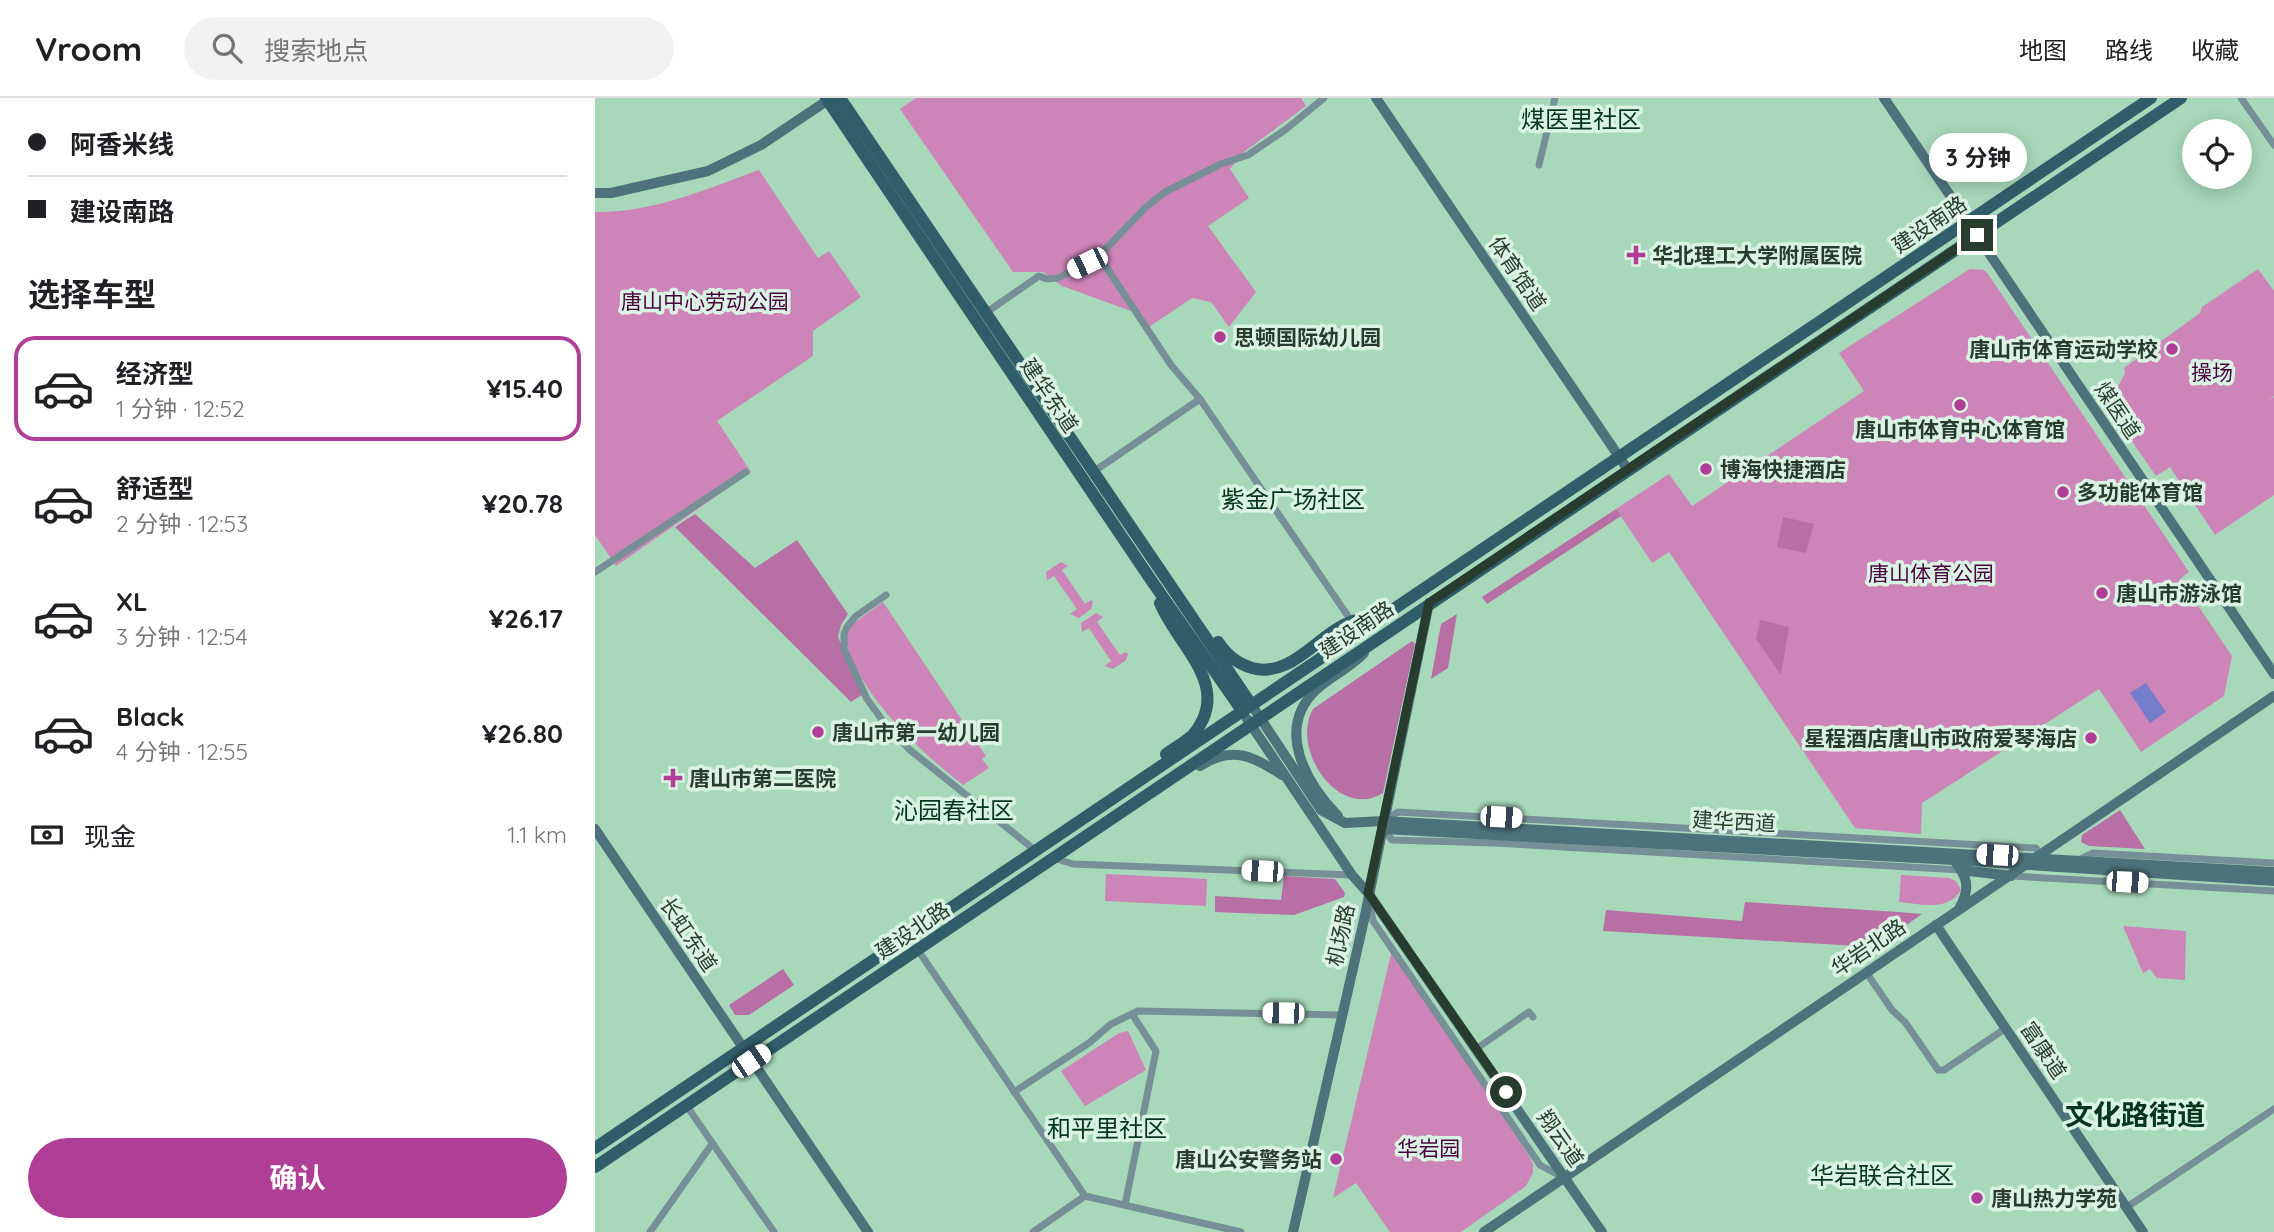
<!DOCTYPE html>
<html lang="zh">
<meta charset="utf-8">
<style>
:root{--surface:#fff;--page:#f2f2f2;--text:#202124;--muted:#757577;--line:#e0e0e0;--accent:#b03d96}
body{margin:0;font-family:Quicksand,"Noto Sans SC",sans-serif;background:var(--page);color:var(--text);height:100vh;display:flex;flex-direction:column;font-size:26px;white-space:nowrap}
*{box-sizing:border-box;margin:0}
p{font-size:23px;color:var(--muted)}
.icon{flex:none;width:38px;height:38px;fill:none;stroke:currentColor;stroke-width:2;stroke-linecap:round;stroke-linejoin:round}
.map{position:relative;flex:1;overflow:hidden}
.drawer{display:flex;flex-direction:column;background:var(--surface);width:595px}
.drawer>*{flex:none}
.banner{display:grid;align-content:center;height:154px;padding:0 28px;background:var(--surface)}
.controls{position:absolute;left:1587px;top:21px;display:grid;gap:14px}
.controls a{display:grid;place-items:center;width:70px;height:70px;border-radius:50%;background:var(--surface);box-shadow:0 4px 18px #0003;font-size:35px}
.end{position:absolute;width:32px;height:32px;margin:-16px;border:9px solid #283b2f;background:#fff;box-shadow:0 0 0 4px #fff}
.from{border-radius:50%}
.bubble{position:absolute;height:49px;border-radius:24px;background:var(--surface);box-shadow:0 4px 18px #0003;font-size:23px;font-weight:700;line-height:49px;text-align:center}
.car{position:absolute;width:21px;height:42px;margin:-21px -10px;border-radius:9px;box-shadow:0 0 5px 2px #0007;background:linear-gradient(#fff 24%,#345 0 40%,#fff 0 76%,#345 0 86%,#fff 0)}
.banner b{display:flex;align-items:center;gap:24px;height:66px;font-size:26px}
.banner b+b{border-top:2px solid var(--line)}
.banner i{width:18px;height:18px;background:var(--text)}
ul{padding:0;list-style:none}
li{display:flex;align-items:center;gap:21px;height:105px;margin:0 14px 10px;padding:0 14px;border:4px solid transparent;border-radius:21px}
li div{flex:1}
li b{display:block;font-size:26px}
li em{font-style:normal;font-weight:700}
li.on{border-color:var(--accent)}
li>.icon{width:63px;height:63px;stroke-width:1.5}
h2{padding:0 28px;font-size:32px;line-height:84px}
.pay{display:flex;align-items:center;gap:18px;height:77px;padding:0 28px;font-size:26px}
.pay p{margin-inline-start:auto}
.primary-button{display:flex;gap:14px;margin-top:auto;padding:14px 28px}
.primary-button a{flex:1;height:80px;border-radius:42px;background:var(--accent);color:#fff;font-size:28px;font-weight:700;line-height:80px;text-align:center}
header{display:flex;align-items:center;gap:42px;box-sizing:border-box;height:98px;padding:0 35px;background:var(--surface);border-bottom:2px solid var(--line)}
header strong{font-size:33px}
nav{display:flex;gap:38px;margin-inline-start:auto;font-size:24px}
.search{width:490px;height:63px;background:var(--page);display:flex;align-items:center;gap:18px;box-sizing:border-box;padding:0 24px;border-radius:38px;color:var(--muted);font-size:26px}
main{display:flex;flex:1;min-height:0}
.map>svg:first-child{display:block}
.green{fill:#cd84b9}
.forest{fill:#b86fa5}
.water{fill:#747dc9}
.lines{fill:none;stroke-linecap:round;stroke-linejoin:round}
.street{stroke:#778f96;stroke-width:7}
.secondary{stroke:#4e727c;stroke-width:10}
.primary{stroke:#2f5d6a;stroke-width:12}
.route{stroke:#283b2f;stroke-width:9}
.poi-dot{fill:#b03d96;stroke:#daf2e3;stroke-width:2.5}
.labels{text-anchor:middle;dominant-baseline:central;stroke-width:7;stroke-linejoin:round;paint-order:stroke}
.street-label{font-size:21px;fill:#283b2f;stroke:#daf2e3}
.poi-label{font-size:21px;font-weight:bold;fill:#283b2f;stroke:#daf2e3;text-anchor:start}
.park-label{font-size:21px;fill:#4a043d;stroke:#daf2e3}
.quarter-label{font-size:24px;fill:#063620;stroke:#daf2e3}
.district-label{font-size:28px;font-weight:bold;fill:#063620;stroke:#daf2e3}
</style>
<header>
<strong>Vroom</strong>
<div class="search"><svg class="icon" aria-label="search" viewBox="0 0 24 24"><circle cx="10" cy="10" r="6"/><path d="M15 15l6 6"/></svg>搜索地点</div>
<nav><a>地图</a><a>路线</a><a>收藏</a></nav>
</header>
<main>
<section class="drawer">
<div class="banner">
<b><i class="from"></i>阿香米线</b>
<b><i></i>建设南路</b>
</div>
<h2>选择车型</h2>
<ul>
<li class="on"><svg class="icon" aria-label="car" viewBox="0 0 24 24"><path d="M5 17H2v-5l4-1 3-4h7l3 4 3 1v5h-3M9 17h6M6 11h13"/><circle cx="7" cy="17" r="2"/><circle cx="17" cy="17" r="2"/></svg><div><b>经济型</b><p>1 分钟 · 12:52</p></div><em>¥15.40</em></li>
<li><svg class="icon" aria-label="car" viewBox="0 0 24 24"><path d="M5 17H2v-5l4-1 3-4h7l3 4 3 1v5h-3M9 17h6M6 11h13"/><circle cx="7" cy="17" r="2"/><circle cx="17" cy="17" r="2"/></svg><div><b>舒适型</b><p>2 分钟 · 12:53</p></div><em>¥20.78</em></li>
<li><svg class="icon" aria-label="car" viewBox="0 0 24 24"><path d="M5 17H2v-5l4-1 3-4h7l3 4 3 1v5h-3M9 17h6M6 11h13"/><circle cx="7" cy="17" r="2"/><circle cx="17" cy="17" r="2"/></svg><div><b>XL</b><p>3 分钟 · 12:54</p></div><em>¥26.17</em></li>
<li><svg class="icon" aria-label="car" viewBox="0 0 24 24"><path d="M5 17H2v-5l4-1 3-4h7l3 4 3 1v5h-3M9 17h6M6 11h13"/><circle cx="7" cy="17" r="2"/><circle cx="17" cy="17" r="2"/></svg><div><b>Black</b><p>4 分钟 · 12:55</p></div><em>¥26.80</em></li>
</ul>
<div class="pay"><svg class="icon" aria-label="cash" viewBox="0 0 24 24"><path d="M3 7h18v10H3z"/><circle cx="12" cy="12" r="2"/></svg>现金<p>1.1 km</p></div>
<div class="primary-button"><a>确认</a></div>
</section>
<div class="map">
<svg width="1679" height="1134" viewBox="0 0 1679 1134">
<rect width="100%" height="100%" fill="#a8d8ba"/>
<!-- green -->
<g class="green">
<path d="M 321,0 L 706,0 L 711,8 L 649,54 L 635,71 L 654,100 L 613,128 L 661,194 L 634,229 L 616,204 L 597,200 L 554,229 L 547,217 L 467,188 L 448,174 L 418,174 L 305,11 Z"/>
<path d="M 164,72 L 223,160 L 234,153 L 266,199 L 218,233 L 218,258 L 122,323 L 156,374 L 21,468 L 0,437 L 0,114 C 58,115 111,91 164,72 Z"/>
<path d="M 1375,171 L 1389,172 L 1393,176 L 1594,474 L 1585,481 L 1637,558 L 1629,598 L 1546,654 L 1504,591 L 1327,705 L 1326,736 L 1260,730 L 1074,454 L 1057,465 L 1021,411 L 1074,376 L 1097,408 L 1269,293 L 1244,255 Z"/>
<path d="M 1663,171 L 1679,193 L 1679,298 L 1671,304 L 1679,299 L 1679,397 L 1620,437 L 1575,369 L 1561,378 L 1507,300 L 1523,289 L 1530,275 L 1529,270 L 1605,215 L 1607,209 Z"/>
<path d="M 466,464 L 473,468 L 467,472 L 490,506 L 496,502 L 498,504 L 496,511 L 484,520 L 475,516 L 482,511 L 459,478 L 452,482 L 451,474 Z"/>
<path d="M 288,504 L 391,658 L 387,661 L 394,670 L 368,687 C 326,654 259,593 250,538 L 259,525 Z"/>
<path d="M 501,515 L 508,519 L 502,524 L 525,557 L 531,554 L 533,556 L 531,562 L 518,571 L 510,568 L 516,563 L 494,530 L 487,534 L 486,525 Z"/>
<path d="M 511,776 L 612,781 L 611,808 L 510,803 Z"/>
<path d="M 1306,777 L 1354,780 L 1361,783 L 1366,792 C 1353,814 1325,806 1304,804 Z"/>
<path d="M 1528,828 L 1591,833 L 1590,882 L 1562,880 L 1555,871 L 1548,875 Z"/>
<path d="M 797,852 L 933,1056 L 938,1066 L 938,1075 L 931,1088 L 866,1134 L 795,1134 L 761,1085 L 738,1100 Z"/>
<path d="M 533,933 L 551,972 L 490,1008 L 466,973 L 524,935 Z"/>
</g>
<!-- forest -->
<g class="forest">
<path d="M 1021,411 L 1026,418 L 892,506 L 887,499 Z"/>
<path d="M 100,416 L 160,470 L 202,442 L 253,516 L 246,527 L 243,539 L 268,596 L 256,604 L 80,429 Z"/>
<path d="M 1188,419 L 1219,426 L 1211,455 L 1182,449 Z"/>
<path d="M 862,516 L 853,570 L 836,581 L 846,526 Z"/>
<path d="M 1165,522 L 1194,529 L 1186,577 L 1161,541 Z"/>
<path d="M 817,543 L 820,546 L 788,695 C 743,723 695,650 718,611 Z"/>
<path d="M 1525,712 L 1550,751 L 1494,748 L 1486,744 L 1487,737 Z"/>
<path d="M 689,778 L 740,781 L 750,795 L 749,799 L 699,817 L 620,814 L 620,798 L 686,802 Z"/>
<path d="M 1150,804 L 1303,814 L 1327,816 L 1280,849 L 1008,833 L 1011,812 L 1147,823 Z"/>
<path d="M 188,871 L 199,887 L 154,917 L 140,917 L 134,907 Z"/>
</g>
<!-- water -->
<path class="water" d="M 1551,585 L 1571,614 L 1555,625 L 1535,595 Z"/>
<g class="lines">
<!-- street -->
<g class="street">
<path d="M 1646,0 L 1679,47"/>
<path d="M 944,67 L 960,0"/>
<path d="M 504,158 L 576,267 L 605,301 L 757,524"/>
<path d="M 389,216 L 444,178 L 452,181 L 463,180 L 492,165 L 504,158 L 551,109 L 570,94 L 626,66 L 653,57 L 690,32 L 729,0"/>
<path d="M 498,374 L 605,301"/>
<path d="M 0,474 L 151,374"/>
<path d="M 291,497 L 261,518 L 252,529 L 249,536 L 249,551 L 272,601 L 290,626 L 315,652 L 441,753"/>
<path d="M 789,723 L 803,714 L 1441,750 L 1445,759"/>
<path d="M 788,731 L 797,742 L 900,745 L 1366,772"/>
<path d="M 458,760 L 478,766 L 757,777"/>
<path d="M 1484,762 L 1498,755 L 1679,765"/>
<path d="M 1417,778 L 1679,793"/>
<path d="M 775,806 L 778,823 L 945,1067 L 967,1079"/>
<path d="M 323,852 L 490,1098"/>
<path d="M 1271,874 L 1297,912 L 1310,924 L 1343,972 L 1349,972 L 1411,930"/>
<path d="M 881,951 L 934,914 L 938,919"/>
<path d="M 419,994 L 494,945 L 516,926 L 543,913 L 746,917"/>
<path d="M 91,1007 L 179,1134"/>
<path d="M 530,1107 L 561,953 L 537,916"/>
<path d="M 1532,1109 L 1679,1011"/>
<path d="M 55,1134 L 117,1046"/>
<path d="M 438,1134 L 490,1098 L 646,1134"/>
</g>
<!-- secondary -->
<g class="secondary">
<path d="M 781,0 L 1033,372"/>
<path d="M 1289,0 L 1679,576"/>
<path d="M 0,95 L 16,95 L 113,73 L 166,47 L 233,2 L 239,2"/>
<path d="M 656,606 L 726,712 L 750,725 L 788,723 L 1679,774"/>
<path d="M 652,621 L 757,777 L 773,795 L 1007,1134"/>
<path d="M 605,668 C 637,647 658,658 687,677"/>
<path d="M 743,718 C 711,685 680,631 721,592 C 736,578 755,570 769,555"/>
<path d="M 0,731 L 273,1134"/>
<path d="M 788,731 L 1359,762 L 1679,783"/>
<path d="M 1359,762 C 1372,779 1376,789 1365,809"/>
<path d="M 1366,772 L 1416,778"/>
<path d="M 1341,827 L 1548,1134"/>
<path d="M 698,1134 L 769,822 L 834,505"/>
<path d="M 889,1134 L 1679,598"/>
</g>
<!-- primary -->
<g class="primary">
<path d="M 231,0 L 556,482 L 648,614"/>
<path d="M 245,0 L 656,606"/>
<path d="M 565,505 C 582,547 636,586 601,633 C 595,642 580,649 571,656"/>
<path d="M 623,544 C 632,557 641,565 657,570 C 697,581 723,535 758,523 C 764,521 773,521 780,520"/>
<path d="M 0,1050 L 1556,0"/>
<path d="M 0,1069 L 1586,0"/>
</g>
</g>
<g class="lines">
<!-- route -->
<path class="route" d="M 911,994 L 773,795 L 834,505 L 1382,137"/>
</g>
<!-- markers -->
<g class="poi-dot">
<path d="M1037.5 146.5h7v7h7v7h-7v7h-7v-7h-7v-7h7z"/>
<circle cx="625" cy="239" r="7"/>
<circle cx="1577" cy="251" r="7"/>
<circle cx="1365" cy="307" r="7"/>
<circle cx="1111" cy="371" r="7"/>
<circle cx="1468" cy="394" r="7"/>
<circle cx="1507" cy="495" r="7"/>
<circle cx="223" cy="634" r="7"/>
<circle cx="1496" cy="640" r="7"/>
<path d="M74.5 669.5h7v7h7v7h-7v7h-7v-7h-7v-7h7z"/>
<circle cx="741" cy="1061" r="7"/>
<circle cx="1382" cy="1100" r="7"/>
</g>
<g class="labels">
<!-- street labels -->
<g class="street-label">
<text transform="translate(1334 126) rotate(-34)">建设南路</text>
<text transform="translate(923 175) rotate(56)">体育馆道</text>
<text transform="translate(455 297) rotate(56)">建华东道</text>
<text transform="translate(1523 312) rotate(56)">煤医道</text>
<text transform="translate(761 531) rotate(-34)">建设南路</text>
<text transform="translate(1139 723) rotate(3)">建华西道</text>
<text transform="translate(317 832) rotate(-34)">建设北路</text>
<text transform="translate(94 836) rotate(56)">长虹东道</text>
<text transform="translate(745 837) rotate(-78)">机场路</text>
<text transform="translate(1273 849) rotate(-34)">华岩北路</text>
<text transform="translate(1449 952) rotate(56)">富康道</text>
<text transform="translate(966 1040) rotate(55)">翔云道</text>
</g>
<!-- poi labels -->
<g class="poi-label">
<text x="1057" y="157">华北理工大学附属医院</text>
<text x="639" y="239">思顿国际幼儿园</text>
<text x="1563" y="251" text-anchor="end">唐山市体育运动学校</text>
<text x="1365" y="331" text-anchor="middle">唐山市体育中心体育馆</text>
<text x="1125" y="371">博海快捷酒店</text>
<text x="1482" y="394">多功能体育馆</text>
<text x="1521" y="495">唐山市游泳馆</text>
<text x="237" y="634">唐山市第一幼儿园</text>
<text x="1482" y="640" text-anchor="end">星程酒店唐山市政府爱琴海店</text>
<text x="94" y="680">唐山市第二医院</text>
<text x="727" y="1061" text-anchor="end">唐山公安警务站</text>
<text x="1396" y="1100">唐山热力学苑</text>
</g>
<!-- park labels -->
<g class="park-label">
<text x="110" y="203">唐山中心劳动公园</text>
<text x="1617" y="274">操场</text>
<text x="1336" y="475">唐山体育公园</text>
<text x="834" y="1050">华岩园</text>
</g>
<!-- quarter labels -->
<g class="quarter-label">
<text x="986" y="21">煤医里社区</text>
<text x="698" y="401">紫金广场社区</text>
<text x="359" y="712">沁园春社区</text>
<text x="512" y="1030">和平里社区</text>
<text x="1287" y="1077">华岩联合社区</text>
</g>
<!-- district labels -->
<g class="district-label">
<text x="1540" y="1016">文化路街道</text>
</g>
</g>
</svg>
<div class="controls">
<a><svg class="icon" aria-label="locate" viewBox="0 0 24 24"><circle cx="12" cy="12" r="6"/><path d="M12 2v4M12 18v4M2 12h4M18 12h4"/></svg></a>
</div>
<i class="end from" style="left:911px;top:994px"></i>
<i class="end" style="left:1382px;top:137px"></i>
<div class="bubble" style="left:1334px;top:35px;width:98px">3 分钟</div>
<i class="car" style="left:492px;top:165px;rotate:244deg"></i>
<i class="car" style="left:906px;top:719px;rotate:93deg"></i>
<i class="car" style="left:1402px;top:757px;rotate:273deg"></i>
<i class="car" style="left:667px;top:773px;rotate:273deg"></i>
<i class="car" style="left:1532px;top:784px;rotate:93deg"></i>
<i class="car" style="left:688px;top:915px;rotate:271deg"></i>
<i class="car" style="left:156px;top:963px;rotate:56deg"></i>
</div>
</main>
